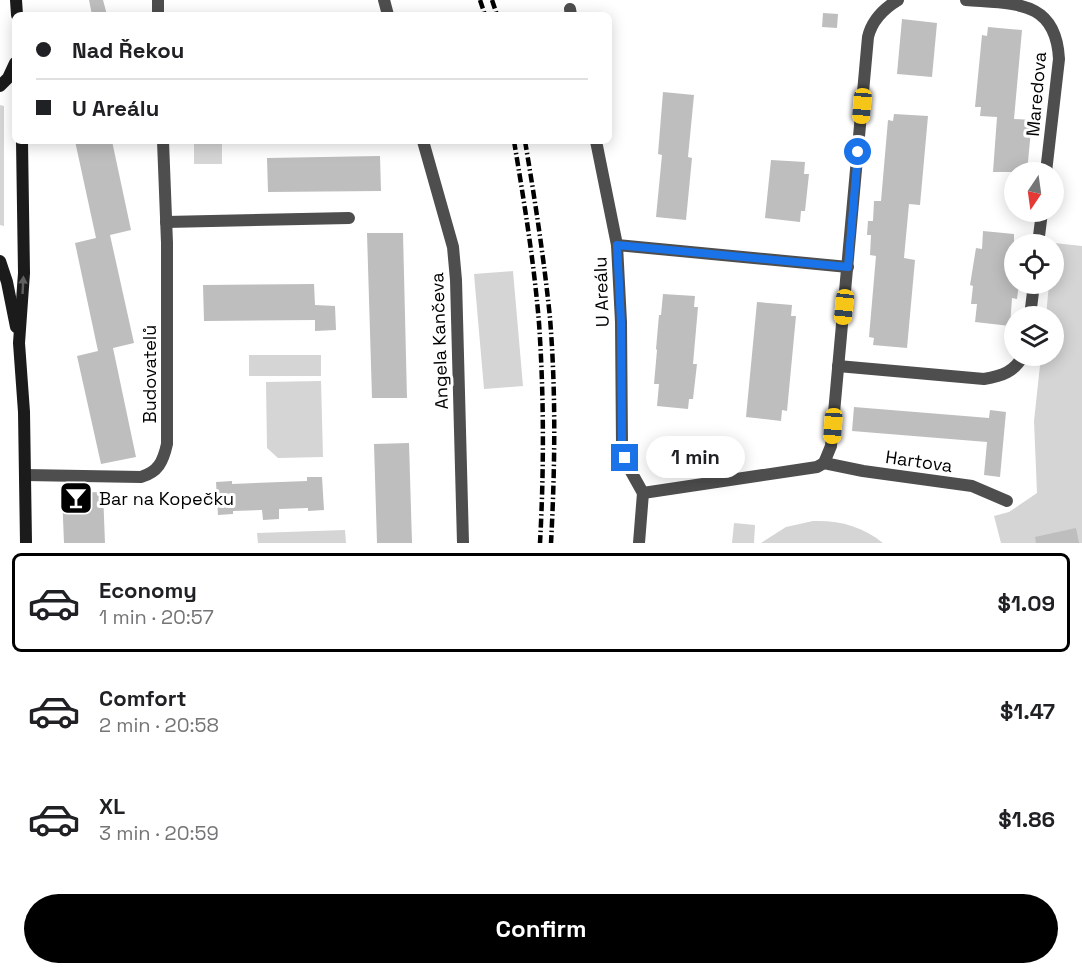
<!DOCTYPE html>
<meta charset="utf-8">
<style>
:root{--surface:#fff;--page:#f2f2f2;--text:#202124;--muted:#757577;--line:#e0e0e0;--accent:#000}
body{margin:0;font-family:"Space Grotesk",sans-serif;background:var(--page);color:var(--text);height:100vh;display:flex;flex-direction:column;font-size:22px;white-space:nowrap}
*{box-sizing:border-box;margin:0}
p{font-size:20px;color:var(--muted)}
.icon{flex:none;width:33px;height:33px;fill:none;stroke:currentColor;stroke-width:2;stroke-linecap:round;stroke-linejoin:round}
.map{position:relative;height:543px;overflow:hidden}
.panel{display:flex;flex-direction:column;background:var(--surface);flex:1}
.panel>*{flex:none}
.top-card{position:absolute;left:12px;top:12px;width:600px;height:132px;border-radius:9px;box-shadow:0 3px 15px #0003;display:grid;align-content:center;height:132px;padding:0 24px;background:var(--surface)}
.needle{width:39px;rotate:193deg}
.controls{position:absolute;left:1004px;top:162px;display:grid;gap:12px}
.controls a{display:grid;place-items:center;width:60px;height:60px;border-radius:50%;background:var(--surface);box-shadow:0 3px 15px #0003;font-size:30px}
.end{position:absolute;width:27px;height:27px;margin:-14px;border:8px solid #1a73e8;background:#fff;box-shadow:0 0 0 3px #fff}
.from{border-radius:50%}
.bubble{position:absolute;height:42px;border-radius:21px;background:var(--surface);box-shadow:0 3px 15px #0003;font-size:20px;font-weight:800;line-height:42px;text-align:center}
.car{position:absolute;width:18px;height:36px;margin:-18px -9px;border-radius:8px;box-shadow:0 0 4px 2px #0007;background:linear-gradient(#f5c518 24%,#345 0 40%,#f5c518 0 76%,#345 0 86%,#f5c518 0)}
.top-card b{display:flex;align-items:center;gap:21px;height:57px;font-size:22px}
.top-card b+b{border-top:2px solid var(--line)}
.top-card i{width:15px;height:15px;background:var(--text)}
ul{padding:10px 0 0;list-style:none}
li{display:flex;align-items:center;gap:18px;height:99px;margin:0 12px 9px;padding:0 12px;border:3px solid transparent;border-radius:9px}
li div{flex:1}
li b{display:block;font-size:22px}
li em{font-style:normal;font-weight:800}
li.active{border-color:var(--accent)}
li>.icon{width:54px;height:54px;stroke-width:1.5}
.primary-button{display:flex;gap:12px;margin-top:auto;padding:12px 24px}
.primary-button a{flex:1;height:69px;border-radius:36px;background:var(--accent);color:#fff;font-size:24px;font-weight:800;line-height:69px;text-align:center}
.map>svg:first-child{display:block}
.green{fill:#d5d5d5}
.building{fill:#bebebe}
.lines{fill:none;stroke-linecap:round;stroke-linejoin:round}
.minor{stroke:#4e4e4e;stroke-width:12}
.secondary{stroke:#1b1b1b;stroke-width:12}
.rail{stroke:#000;stroke-width:4.5;stroke-dasharray:9 3 1.5 3;stroke-linecap:butt}
.oneway{fill:#5f5f5f}
.route{stroke:#1a73e8;stroke-width:8}
.labels{text-anchor:middle;dominant-baseline:central;stroke-width:6;stroke-linejoin:round;paint-order:stroke}
.street-label{font-size:18px;fill:#000;stroke:#fff}
.poi-label{font-size:18px;fill:#000;stroke:#fff;text-anchor:start}
</style>
<div class="map">
<svg width="1082" height="543" viewBox="0 0 1082 543">
<rect width="100%" height="100%" fill="#fff"/>
<!-- green -->
<g class="green">
<path d="M 0,105 L 4,106 L 4,226 L 0,225 Z"/>
<rect x="194" y="141" width="28" height="23"/>
<path d="M 1054,243 L 1082,246 L 1082,543 L 1001,543 L 994,516 L 1009,512 L 1037,493 L 1034,421 L 1041,356 L 1053,356 L 1053,316 L 1046,316 L 1049,284 L 1053,284 Z"/>
<path d="M 513,271 L 523,386 L 484,389 L 474,274 Z"/>
<rect x="249" y="355" width="72" height="21"/>
<path d="M 321,381 L 323,457 L 278,458 L 267,448 L 266,382 Z"/>
<path d="M 813,521 C 839,520 862,526 883,543 L 761,543 L 786,527 Z"/>
<path d="M 734,523 L 755,525 L 754,543 L 732,543 Z"/>
<path d="M 345,530 L 346,543 L 258,543 L 257,533 Z"/>
</g>
<!-- building -->
<g class="building">
<path d="M 89,0 L 103,0 L 107,15 L 92,15 Z"/>
<path d="M 823,13 L 838,14 L 837,28 L 822,27 Z"/>
<path d="M 902,19 L 937,23 L 932,77 L 897,74 Z"/>
<path d="M 988,27 L 1022,30 L 1014,119 L 1032,120 L 1027,172 L 993,172 L 997,117 L 980,116 L 981,107 L 975,107 L 982,35 L 987,36 Z"/>
<path d="M 663,92 L 694,95 L 688,157 L 692,158 L 686,220 L 656,217 L 662,155 L 658,154 Z"/>
<path d="M 894,114 L 928,116 L 920,205 L 909,204 L 904,258 L 915,260 L 907,348 L 873,345 L 874,338 L 869,337 L 876,256 L 870,255 L 871,235 L 867,235 L 868,221 L 873,221 L 874,201 L 881,201 L 888,120 L 893,121 Z"/>
<path d="M 75,141 L 112,141 L 131,230 L 110,235 L 134,343 L 113,348 L 136,457 L 101,464 L 77,356 L 98,351 L 75,243 L 96,238 Z"/>
<path d="M 380,156 L 381,191 L 268,192 L 267,158 Z"/>
<path d="M 771,160 L 805,162 L 804,174 L 809,174 L 805,211 L 801,211 L 800,222 L 765,218 Z"/>
<path d="M 983,231 L 1014,234 L 1014,284 L 1019,284 L 1017,299 L 1012,298 L 1010,326 L 975,322 L 977,304 L 971,304 L 973,286 L 970,285 L 976,248 L 982,249 Z"/>
<path d="M 367,233 L 403,233 L 407,398 L 372,398 Z"/>
<path d="M 314,284 L 315,305 L 335,306 L 336,330 L 315,331 L 315,320 L 204,321 L 203,285 Z"/>
<path d="M 663,294 L 695,296 L 694,307 L 698,307 L 693,364 L 697,364 L 693,399 L 689,399 L 688,409 L 657,406 L 659,384 L 654,384 L 657,350 L 656,349 L 659,315 L 661,315 Z"/>
<path d="M 757,302 L 792,305 L 791,316 L 796,316 L 787,411 L 782,410 L 781,421 L 746,417 Z"/>
<path d="M 854,407 L 989,418 L 990,410 L 1006,412 L 1000,477 L 984,475 L 987,442 L 852,431 Z"/>
<path d="M 409,443 L 412,543 L 377,543 L 374,444 Z"/>
<path d="M 307,477 L 322,477 L 324,510 L 308,511 L 308,508 L 279,509 L 279,519 L 263,520 L 262,510 L 233,511 L 233,514 L 218,515 L 216,482 L 232,481 L 232,484 L 307,481 Z"/>
<path d="M 103,492 L 105,543 L 64,543 L 62,493 Z"/>
<path d="M 1076,528 L 1079,543 L 1036,543 L 1035,537 Z"/>
</g>
<g class="lines">
<!-- minor -->
<g class="minor">
<path d="M 158,0 L 158,15"/>
<path d="M 384,0 L 388,15"/>
<path d="M 966,0 C 1016,4 1056,0 1059,59 L 1046,172"/>
<path d="M 570,9 L 571,15"/>
<path d="M 423,141 L 453,247 L 456,280 L 463,543"/>
<path d="M 596,141 L 617,245 L 621,322 L 622,446 L 629,468 L 643,493"/>
<path d="M 166,222 L 349,218"/>
<path d="M 1038,244 L 1042,212"/>
<path d="M 617,245 L 848,267"/>
<path d="M 1030,316 L 1034,284"/>
<path d="M 838,366 L 984,379 C 1002,376 1014,372 1023,356"/>
<path d="M 824,463 L 831,446 L 868,37 C 872,20 883,9 898,0"/>
<path d="M 824,463 L 863,471 L 972,486 L 1007,501"/>
<path d="M 25,475 L 141,477 C 158,472 163,462 167,444 L 167,243 L 163,141"/>
<path d="M 643,493 L 817,467 L 824,463"/>
<path d="M 639,543 L 643,493"/>
</g>
<!-- secondary -->
<g class="secondary">
<path d="M 16,0 L 17,15"/>
<path d="M 0,86 L 8,78 L 15,63"/>
<path d="M 22,141 L 24,273 L 19,343 L 24,412 L 26,543"/>
<path d="M 0,261 L 7,282 L 16,327"/>
</g>
<!-- rail -->
<g class="rail">
<path d="M 480,0 L 485,15"/>
<path d="M 492,0 L 497,15"/>
<path d="M 514,141 C 524,201 534,262 539,323 C 544,396 544,470 540,543"/>
<path d="M 525,141 C 535,200 544,259 550,318 C 556,393 555,468 551,543"/>
</g>
</g>
<!-- one-way arrows -->
<defs><path id="oneway-solid" d="M-6-.8H1V-3.2L6.5 0L1 3.2V.8H-6Z" transform="scale(1.5)"/></defs>
<use class="oneway" href="#oneway-solid" transform="translate(23 285) rotate(-87)"/>
<g class="lines">
<!-- route -->
<path class="route" d="M 625,458 L 622,446 L 621,322 L 617,245 L 848,267 L 858,152"/>
</g>
<!-- icons -->
<defs>
<symbol id="bar-square" viewBox="-11 -11 22 22"><rect x="-9" y="-9" width="18" height="18" rx="4" fill="#000" stroke="#fff"/><path d="M-6-5H6L.8 .8V4.5H3.5V6h-7V4.5H-.8V.8Z" fill="#fff"/></symbol>
</defs>
<g fill-rule="evenodd">
<use href="#bar-square" x="57" y="479" width="38" height="38"/>
</g>
<g class="labels">
<!-- street labels -->
<g class="street-label">
<text transform="translate(1036 94) rotate(-85)">Maredova</text>
<text transform="translate(601 292) rotate(-92)">U Areálu</text>
<text transform="translate(439 341) rotate(-92)">Angela Kančeva</text>
<text transform="translate(149 374) rotate(-90)">Budovatelů</text>
<text transform="translate(919 461) rotate(8)">Hartova</text>
</g>
<!-- poi labels -->
<g class="poi-label">
<text x="99" y="498">Bar na Kopečku</text>
</g>
</g>
</svg>
<div class="controls">
<a><svg class="needle" viewBox="-14 -14 28 28"><path d="M0-13l5 13h-10z" fill="#e53935"/><path d="M0 13l5-13h-10z" fill="#757577"/></svg></a>
<a><svg class="icon" aria-label="locate" viewBox="0 0 24 24"><circle cx="12" cy="12" r="6"/><path d="M12 2v4M12 18v4M2 12h4M18 12h4"/></svg></a>
<a><svg class="icon" aria-label="layers" viewBox="0 0 24 24"><path d="M12 4l9 5-9 5-9-5zM3 14l9 5 9-5"/></svg></a>
</div>
<i class="end from" style="left:858px;top:152px"></i>
<i class="end" style="left:625px;top:458px"></i>
<div class="bubble" style="left:646px;top:436px;width:99px">1 min</div>
<i class="car" style="left:862px;top:106px;rotate:185deg"></i>
<i class="car" style="left:844px;top:307px;rotate:186deg"></i>
<i class="car" style="left:833px;top:426px;rotate:184deg"></i>
<div class="top-card">
<b><i class="from"></i>Nad Řekou</b>
<b><i></i>U Areálu</b>
</div>
</div>
<section class="panel">
<ul>
<li class="active"><svg class="icon" aria-label="car" viewBox="0 0 24 24"><path d="M5 17H2v-5l4-1 3-4h7l3 4 3 1v5h-3M9 17h6M6 11h13"/><circle cx="7" cy="17" r="2"/><circle cx="17" cy="17" r="2"/></svg><div><b>Economy</b><p>1 min · 20:57</p></div><em>$1.09</em></li>
<li><svg class="icon" aria-label="car" viewBox="0 0 24 24"><path d="M5 17H2v-5l4-1 3-4h7l3 4 3 1v5h-3M9 17h6M6 11h13"/><circle cx="7" cy="17" r="2"/><circle cx="17" cy="17" r="2"/></svg><div><b>Comfort</b><p>2 min · 20:58</p></div><em>$1.47</em></li>
<li><svg class="icon" aria-label="car" viewBox="0 0 24 24"><path d="M5 17H2v-5l4-1 3-4h7l3 4 3 1v5h-3M9 17h6M6 11h13"/><circle cx="7" cy="17" r="2"/><circle cx="17" cy="17" r="2"/></svg><div><b>XL</b><p>3 min · 20:59</p></div><em>$1.86</em></li>
</ul>
<div class="primary-button"><a>Confirm</a></div>
</section>
